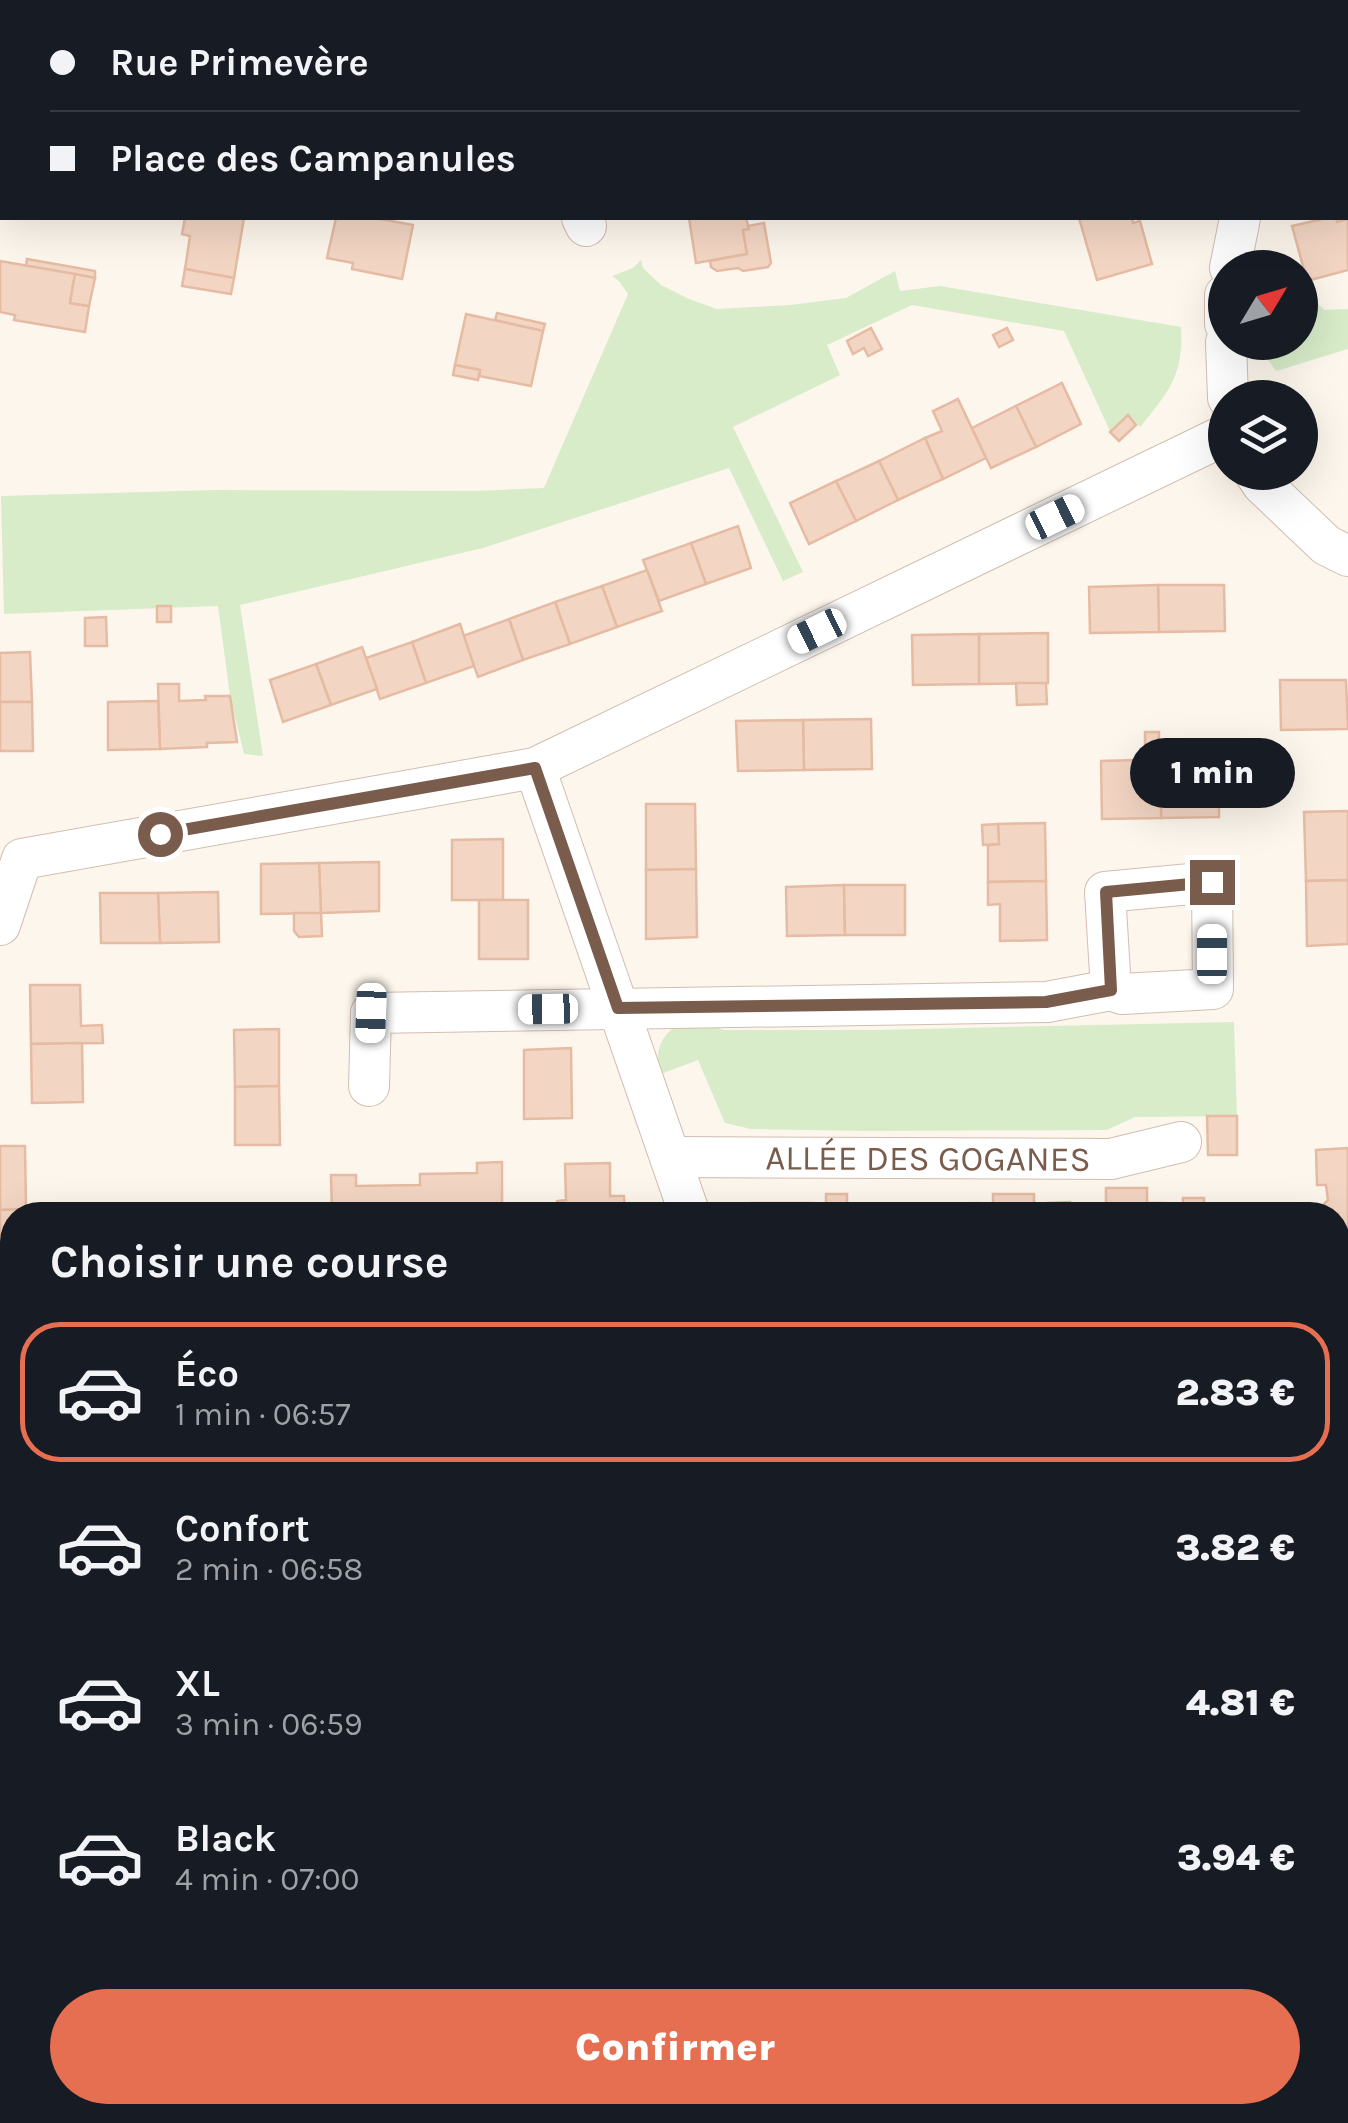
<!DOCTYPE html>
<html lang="fr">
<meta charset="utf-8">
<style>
:root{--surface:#171b24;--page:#20242c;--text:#f1f3f6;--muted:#9ea1a6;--line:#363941;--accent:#e76f51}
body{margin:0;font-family:Karla,sans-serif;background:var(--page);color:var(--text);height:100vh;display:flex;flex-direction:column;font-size:38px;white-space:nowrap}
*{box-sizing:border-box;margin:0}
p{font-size:32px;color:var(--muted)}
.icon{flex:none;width:55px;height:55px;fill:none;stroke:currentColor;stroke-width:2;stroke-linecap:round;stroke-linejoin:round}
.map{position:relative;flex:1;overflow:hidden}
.side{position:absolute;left:0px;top:1202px;width:1350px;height:922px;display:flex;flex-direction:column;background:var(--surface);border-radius:40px 40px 0 0;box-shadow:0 10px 40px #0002}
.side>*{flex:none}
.banner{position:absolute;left:0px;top:0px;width:1350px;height:220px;box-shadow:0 10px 40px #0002;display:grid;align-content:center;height:220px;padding:0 50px;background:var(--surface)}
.needle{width:65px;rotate:52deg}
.tools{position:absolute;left:1208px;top:250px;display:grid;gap:20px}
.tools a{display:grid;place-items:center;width:110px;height:110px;border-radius:50%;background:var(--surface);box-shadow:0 10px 40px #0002;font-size:50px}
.end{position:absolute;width:45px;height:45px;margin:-22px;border:12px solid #7a5c4d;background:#fff;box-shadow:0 0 0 5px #fff}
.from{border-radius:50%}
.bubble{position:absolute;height:70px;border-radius:35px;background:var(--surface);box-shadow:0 10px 40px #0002;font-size:32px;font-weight:800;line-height:70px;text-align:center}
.car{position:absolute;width:30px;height:60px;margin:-30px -15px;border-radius:12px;box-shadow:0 0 8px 2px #0007;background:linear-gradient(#fff 24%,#345 0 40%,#fff 0 76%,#345 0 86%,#fff 0)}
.banner b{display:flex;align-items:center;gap:35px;height:95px;font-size:38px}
.banner b+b{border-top:2px solid var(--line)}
.banner i{width:25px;height:25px;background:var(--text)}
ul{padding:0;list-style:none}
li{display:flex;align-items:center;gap:30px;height:140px;margin:0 20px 15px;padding:0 30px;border:5px solid transparent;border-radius:40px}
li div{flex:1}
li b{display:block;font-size:38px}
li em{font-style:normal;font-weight:800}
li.selected{border-color:var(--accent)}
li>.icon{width:90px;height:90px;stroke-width:1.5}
h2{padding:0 50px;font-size:45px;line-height:120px}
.primary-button{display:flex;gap:20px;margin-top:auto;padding:20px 50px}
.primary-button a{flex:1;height:115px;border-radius:60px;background:var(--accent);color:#fff;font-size:40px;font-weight:800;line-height:115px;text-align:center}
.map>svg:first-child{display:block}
.green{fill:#d8ecc9}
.building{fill:#f3d5c3;stroke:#e6bba3;stroke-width:2.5}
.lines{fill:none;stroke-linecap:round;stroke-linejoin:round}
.minor-casing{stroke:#d1beb0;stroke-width:42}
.minor{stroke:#fff;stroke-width:40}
.route{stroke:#7a5c4d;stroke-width:12}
.labels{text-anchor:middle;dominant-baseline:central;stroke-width:9;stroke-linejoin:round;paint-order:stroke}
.street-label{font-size:35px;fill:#7a5c4d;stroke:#fffaf3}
</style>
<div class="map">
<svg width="1348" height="2123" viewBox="0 0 1348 2123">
<rect width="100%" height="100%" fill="#fdf6ec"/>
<!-- green -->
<g class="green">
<path d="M 641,260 L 643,268 L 661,285 L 689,299 L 717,309 L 791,305 L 846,298 L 895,271 L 900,291 L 940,286 L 1181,327 C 1184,374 1169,392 1140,427 L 1128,414 L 1110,431 L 1064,331 L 912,305 L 827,345 L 840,375 L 733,427 L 803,572 L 783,581 L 729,468 L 483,548 L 240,605 L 263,756 L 244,754 L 230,696 L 218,606 L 4,614 L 1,496 L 217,490 L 476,491 L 544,488 L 628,294 L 619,281 L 612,276 L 633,268 Z"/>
<path d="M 1300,290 L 1325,310 L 1348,309 L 1348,349 L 1276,371 L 1261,350 L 1262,343 L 1300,342 Z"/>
<path d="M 700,1020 L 723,1030 L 875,1030 L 1234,1022 L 1237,1116 L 1135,1117 L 1107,1130 L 867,1131 L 751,1129 L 725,1123 L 698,1060 L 661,1074 C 654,1057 659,1037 675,1027 C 682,1023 692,1022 700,1020 Z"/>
</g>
<!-- building -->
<g class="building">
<rect x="50" y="0" width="77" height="2"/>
<path d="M 185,218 L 244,218 L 234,278 L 185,269 L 190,236 L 182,234 Z"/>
<path d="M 336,218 L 375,218 L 413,225 L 402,279 L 352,269 L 353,263 L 327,258 Z"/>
<path d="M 689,218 L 746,218 L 749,229 L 743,230 L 747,254 L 696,263 Z"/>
<path d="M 1079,218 L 1132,218 L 1133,223 L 1140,221 L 1152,264 L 1097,280 Z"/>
<path d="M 1327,218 L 1336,218 L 1337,222 L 1348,219 L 1348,270 L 1307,281 L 1292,226 Z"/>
<path d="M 764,223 L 771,263 L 768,267 L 743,271 L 738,268 L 717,271 L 711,267 L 710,261 L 747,254 L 743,230 L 749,229 L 748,226 Z"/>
<path d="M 27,259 L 95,271 L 95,278 L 26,266 Z"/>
<path d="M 0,261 L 75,274 L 70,303 L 89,306 L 85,332 L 14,320 L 15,315 L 0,312 Z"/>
<path d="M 185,269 L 234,278 L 231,294 L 182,286 Z"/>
<path d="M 75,274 L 95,278 L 89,306 L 70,303 Z"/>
<path d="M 497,313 L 545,324 L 543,331 L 495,320 Z"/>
<path d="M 466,314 L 543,331 L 531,386 L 479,376 L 480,370 L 455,365 Z"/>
<path d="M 871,328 L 882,349 L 868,356 L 864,348 L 853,354 L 847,341 Z"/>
<path d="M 1007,328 L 1013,340 L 999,347 L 993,335 Z"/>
<path d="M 455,365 L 480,370 L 478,380 L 453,375 Z"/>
<path d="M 1062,383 L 1081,424 L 1036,447 L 1016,406 Z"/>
<path d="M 958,399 L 986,458 L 943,479 L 925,438 L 942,431 L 933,411 Z"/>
<path d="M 1016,406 L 1036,447 L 991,468 L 972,428 Z"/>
<path d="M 1128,415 L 1136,425 L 1119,441 L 1110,432 Z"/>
<path d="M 925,438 L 943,479 L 898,500 L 879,461 Z"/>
<path d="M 879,461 L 898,500 L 856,521 L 836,481 Z"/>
<path d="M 836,481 L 856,521 L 809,544 L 790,503 Z"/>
<path d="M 738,526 L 751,568 L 706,584 L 691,543 Z"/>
<path d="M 691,543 L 706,584 L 659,601 L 643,560 Z"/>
<path d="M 647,570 L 662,611 L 617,627 L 602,586 Z"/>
<path d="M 1158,585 L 1224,585 L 1225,631 L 1159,632 Z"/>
<path d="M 1158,585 L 1159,632 L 1090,633 L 1089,587 Z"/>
<path d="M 602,586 L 617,627 L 570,644 L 555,602 Z"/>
<path d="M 555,602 L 570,644 L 523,660 L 509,619 Z"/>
<rect x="157" y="606" width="14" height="16"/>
<path d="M 106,617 L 107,646 L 85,646 L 85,618 Z"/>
<path d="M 509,619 L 523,660 L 478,677 L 463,636 Z"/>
<path d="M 460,624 L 474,666 L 426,683 L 412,642 Z"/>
<path d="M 1048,633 L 1048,683 L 979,684 L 979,634 Z"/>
<path d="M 979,634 L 979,684 L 913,685 L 912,635 Z"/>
<path d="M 412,642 L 426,683 L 380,699 L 366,658 Z"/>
<path d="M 362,647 L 377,689 L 331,705 L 316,664 Z"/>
<path d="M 30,652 L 32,702 L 0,702 L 0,653 Z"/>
<path d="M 316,664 L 331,705 L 283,722 L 270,680 Z"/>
<path d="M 1280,680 L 1346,680 L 1348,729 L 1281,730 Z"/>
<path d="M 1016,683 L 1046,683 L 1047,704 L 1017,705 Z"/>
<path d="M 158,684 L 179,684 L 179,701 L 206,700 L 205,696 L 230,696 L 237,742 L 207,743 L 207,747 L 160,749 Z"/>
<path d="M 158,701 L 160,749 L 108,750 L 108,702 Z"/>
<path d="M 0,702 L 32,702 L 33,751 L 0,751 Z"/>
<path d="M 871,719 L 872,769 L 804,770 L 803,720 Z"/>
<path d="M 803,720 L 804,770 L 738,771 L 736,721 Z"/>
<rect x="1145" y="732" width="14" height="17"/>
<path d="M 1161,758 L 1194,758 L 1194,774 L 1219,773 L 1219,817 L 1161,818 Z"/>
<rect x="1194" y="758" width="20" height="16"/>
<path d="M 1136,760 L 1136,775 L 1161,774 L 1161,818 L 1102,819 L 1101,761 Z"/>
<path d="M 646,804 L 695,804 L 696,869 L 646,870 Z"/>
<path d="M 1348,811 L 1348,880 L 1306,881 L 1304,812 Z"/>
<path d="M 1045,823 L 1046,881 L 988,882 L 988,845 L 999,844 L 998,824 Z"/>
<path d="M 998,824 L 999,844 L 983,845 L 982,825 Z"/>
<path d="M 503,839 L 503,900 L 452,900 L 452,840 Z"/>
<path d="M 379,862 L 379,911 L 321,913 L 319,863 Z"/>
<path d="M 319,863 L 321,913 L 261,914 L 261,864 Z"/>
<path d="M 696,869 L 697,937 L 646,939 L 646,870 Z"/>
<path d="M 1348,880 L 1348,944 L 1307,946 L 1306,881 Z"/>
<path d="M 1046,881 L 1047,940 L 1000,941 L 1000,904 L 988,905 L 988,882 Z"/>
<path d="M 844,885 L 845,935 L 787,936 L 786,887 Z"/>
<path d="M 844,885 L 905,885 L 905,935 L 845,935 Z"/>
<path d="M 218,892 L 219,942 L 160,943 L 158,893 Z"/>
<path d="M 100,893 L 158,893 L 160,943 L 101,943 Z"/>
<rect x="479" y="900" width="49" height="59"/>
<path d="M 294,913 L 321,913 L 322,936 L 299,937 L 294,931 Z"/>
<path d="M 30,985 L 80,985 L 81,1026 L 102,1025 L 103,1043 L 31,1044 Z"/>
<path d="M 279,1029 L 279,1086 L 235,1087 L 234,1030 Z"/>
<path d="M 82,1043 L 83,1102 L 32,1103 L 31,1044 Z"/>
<path d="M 571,1048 L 572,1118 L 524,1119 L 524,1050 Z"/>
<path d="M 279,1086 L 280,1145 L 235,1145 L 235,1087 Z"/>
<path d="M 1207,1116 L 1237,1116 L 1237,1155 L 1208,1155 Z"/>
<path d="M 0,1146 L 25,1146 L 26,1209 L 0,1210 Z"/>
<path d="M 1348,1148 L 1348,1250 L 1338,1251 L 1338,1215 L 1302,1215 L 1301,1205 L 1323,1205 L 1328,1200 L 1326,1185 L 1317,1185 L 1316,1150 Z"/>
<path d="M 502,1162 L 502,1215 L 478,1215 L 478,1212 L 445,1213 L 445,1215 L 332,1215 L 331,1175 L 356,1175 L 356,1186 L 420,1185 L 420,1174 L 477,1173 L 477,1163 Z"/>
<path d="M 610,1163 L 610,1196 L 624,1196 L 625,1215 L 557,1215 L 557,1201 L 566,1200 L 565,1164 Z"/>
<path d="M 1106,1188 L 1147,1188 L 1147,1203 L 1164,1203 L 1164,1205 L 1183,1206 L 1183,1198 L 1204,1198 L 1204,1215 L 751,1215 L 751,1203 L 812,1203 L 812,1214 L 826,1214 L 826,1194 L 847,1194 L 847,1205 L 979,1203 L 979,1214 L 993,1214 L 993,1194 L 1034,1194 L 1034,1215 L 1048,1215 L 1048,1203 L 1070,1202 L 1070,1206 L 1106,1203 Z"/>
<path d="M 1217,1206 L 1240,1206 L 1240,1215 L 1218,1215 Z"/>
<path d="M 26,1209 L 26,1215 L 12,1215 L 12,1264 L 0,1265 L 0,1210 Z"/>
<path d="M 266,1212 L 266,1215 L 180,1215 L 180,1213 Z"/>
<path d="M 1338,1423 L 1348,1423 L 1348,1478 L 1338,1479 Z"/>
<path d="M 0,1622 L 12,1628 L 8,1642 L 0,1638 Z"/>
<path d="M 0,1799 L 12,1804 L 12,1867 L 0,1900 Z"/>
<path d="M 1338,2039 L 1340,2045 L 1348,2041 L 1348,2060 L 1338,2065 Z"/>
<path d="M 1348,2060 L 1348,2100 L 1338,2105 L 1338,2065 Z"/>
<path d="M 414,2112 L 416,2122 L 412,2123 L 361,2123 L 358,2113 Z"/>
<path d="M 734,2112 L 782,2112 L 778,2123 L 730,2123 Z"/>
<path d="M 887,2112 L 937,2112 L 935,2117 L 932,2115 L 930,2123 L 893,2123 L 884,2120 Z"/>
</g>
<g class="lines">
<defs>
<g id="minor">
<path d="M 334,2 L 335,0"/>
<path d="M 1324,2 L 1326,0"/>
<path d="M 0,164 L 2,167"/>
<path d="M 582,218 L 586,226"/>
<path d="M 1230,268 L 1240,218"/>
<path d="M 1225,295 L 1225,324"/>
<path d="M 1226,342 L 1228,398"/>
<path d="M 1254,472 L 1262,484 L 1326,545 L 1348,556"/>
<path d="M 535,768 L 690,1215"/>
<path d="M 1212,882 L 1213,989 L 1122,994 L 1111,990 L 1105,892 Z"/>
<path d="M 0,925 L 22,859 L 535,768 L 1225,435"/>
<path d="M 369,1086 L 371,1013 L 1047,1002 L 1111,990"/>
<path id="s1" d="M 670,1157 L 1111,1159 L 1181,1142"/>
<path d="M 1338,1322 L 1348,1321"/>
<path d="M 0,1325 L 12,1326"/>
<path d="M 0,1353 L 12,1354"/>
<path d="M 1338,1359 L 1348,1358"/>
<path d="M 1338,1562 L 1348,1557"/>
<path d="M 1338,1911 L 1348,1932"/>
<path d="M 0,1990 L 12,1993"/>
<path d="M 506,2112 L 512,2123"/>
<path d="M 1076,2112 L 1081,2123"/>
<path d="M 22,2123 L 25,2112"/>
<path d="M 830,2123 L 834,2112"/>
</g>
</defs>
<!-- minor casing -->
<use href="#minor" class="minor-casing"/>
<!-- minor -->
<use href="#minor" class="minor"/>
</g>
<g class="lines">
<!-- route -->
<path class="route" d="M 160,834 L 535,768 L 618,1008 L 1046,1002 L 1111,990 L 1106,892 L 1212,882"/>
</g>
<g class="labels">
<!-- street labels -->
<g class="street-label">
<text stroke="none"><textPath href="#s1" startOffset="258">ALLÉE DES GOGANES</textPath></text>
</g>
</g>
</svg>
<div class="tools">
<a><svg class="needle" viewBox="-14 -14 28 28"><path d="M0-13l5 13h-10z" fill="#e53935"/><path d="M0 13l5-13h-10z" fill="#9ea1a6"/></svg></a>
<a><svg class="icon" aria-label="layers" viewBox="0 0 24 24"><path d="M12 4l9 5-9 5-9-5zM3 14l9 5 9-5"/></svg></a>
</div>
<i class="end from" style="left:160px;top:834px"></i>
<i class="end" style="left:1212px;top:882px"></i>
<div class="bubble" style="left:1130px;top:738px;width:165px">1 min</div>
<i class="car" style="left:1055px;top:517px;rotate:64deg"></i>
<i class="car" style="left:817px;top:631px;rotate:244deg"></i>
<i class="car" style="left:1212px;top:954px;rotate:0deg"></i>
<i class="car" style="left:548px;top:1009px;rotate:269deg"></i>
<i class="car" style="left:371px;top:1013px;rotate:182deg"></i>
<div class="banner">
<b><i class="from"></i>Rue Primevère</b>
<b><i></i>Place des Campanules</b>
</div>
<section class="side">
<h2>Choisir une course</h2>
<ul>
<li class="selected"><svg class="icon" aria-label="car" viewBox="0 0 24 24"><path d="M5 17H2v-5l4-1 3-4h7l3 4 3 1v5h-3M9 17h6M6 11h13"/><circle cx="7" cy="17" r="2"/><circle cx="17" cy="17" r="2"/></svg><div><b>Éco</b><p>1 min · 06:57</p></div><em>2.83 €</em></li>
<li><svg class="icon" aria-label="car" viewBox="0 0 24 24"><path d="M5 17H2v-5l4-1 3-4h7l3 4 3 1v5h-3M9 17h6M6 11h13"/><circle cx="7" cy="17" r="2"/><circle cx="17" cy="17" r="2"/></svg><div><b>Confort</b><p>2 min · 06:58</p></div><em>3.82 €</em></li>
<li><svg class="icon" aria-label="car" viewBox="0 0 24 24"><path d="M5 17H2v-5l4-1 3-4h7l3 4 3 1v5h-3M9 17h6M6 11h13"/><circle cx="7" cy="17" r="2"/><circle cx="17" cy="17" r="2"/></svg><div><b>XL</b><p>3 min · 06:59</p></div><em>4.81 €</em></li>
<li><svg class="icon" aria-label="car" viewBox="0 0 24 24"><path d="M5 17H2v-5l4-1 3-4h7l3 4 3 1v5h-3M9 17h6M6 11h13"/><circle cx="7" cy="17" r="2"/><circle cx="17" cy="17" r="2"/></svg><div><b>Black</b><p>4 min · 07:00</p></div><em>3.94 €</em></li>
</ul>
<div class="primary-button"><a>Confirmer</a></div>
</section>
</div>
